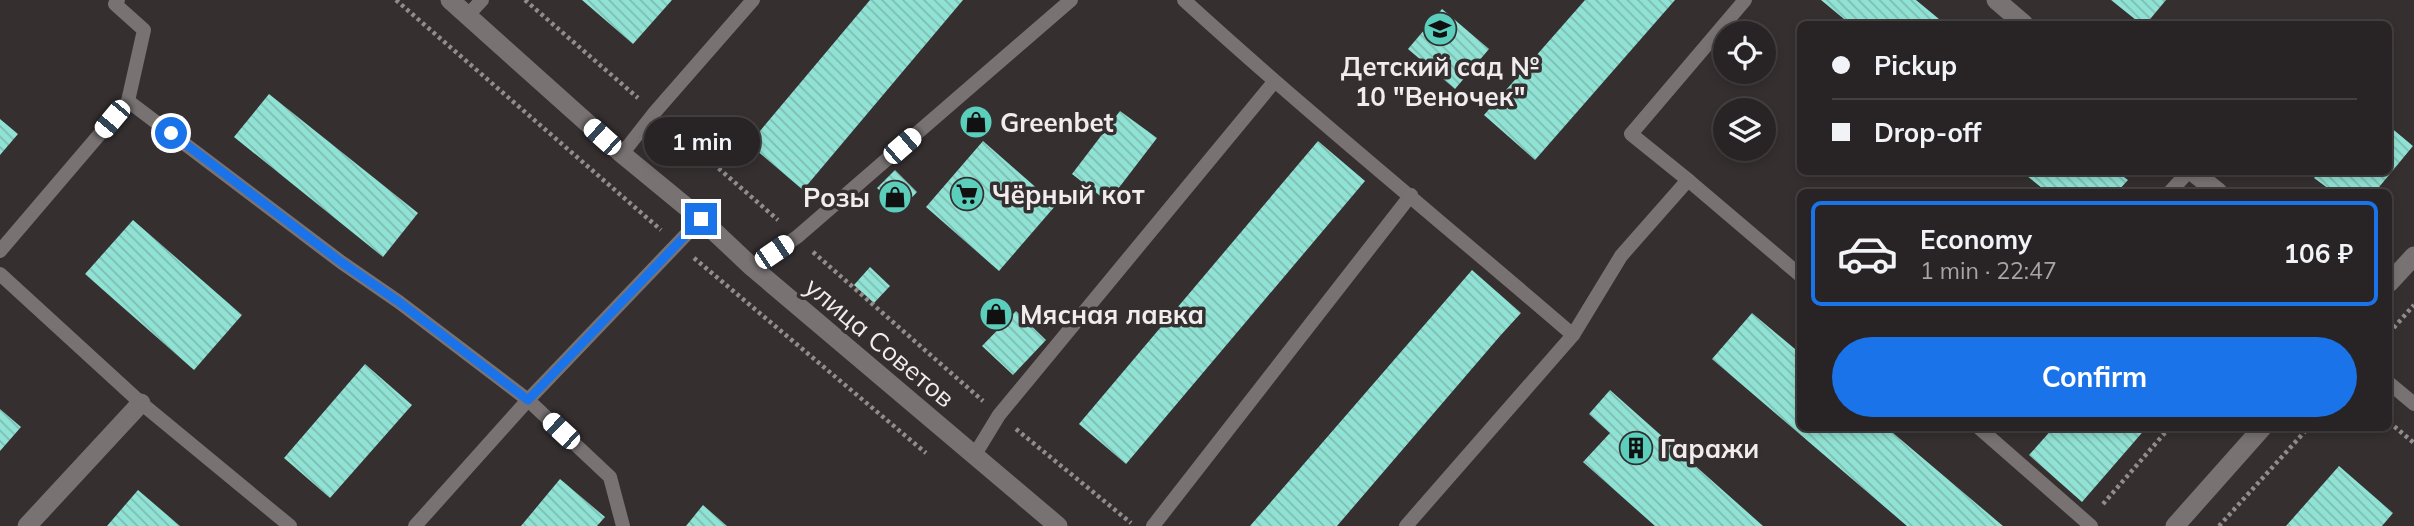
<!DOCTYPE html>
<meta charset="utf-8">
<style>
:root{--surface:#282324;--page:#342f31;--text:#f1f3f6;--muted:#a5a4a6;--line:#444041;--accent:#1a73e8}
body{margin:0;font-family:Mulish,sans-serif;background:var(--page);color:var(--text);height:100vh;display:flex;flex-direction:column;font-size:26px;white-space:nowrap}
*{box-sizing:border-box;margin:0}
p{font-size:23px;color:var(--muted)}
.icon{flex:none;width:38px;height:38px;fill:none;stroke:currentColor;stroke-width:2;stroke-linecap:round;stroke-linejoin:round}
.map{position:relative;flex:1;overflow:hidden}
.side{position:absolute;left:1797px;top:189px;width:595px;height:242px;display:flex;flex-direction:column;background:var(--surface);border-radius:10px;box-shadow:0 4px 10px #0003,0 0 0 2px var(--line)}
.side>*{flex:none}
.top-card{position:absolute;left:1797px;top:21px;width:595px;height:154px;border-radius:10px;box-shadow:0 4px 10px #0003,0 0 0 2px var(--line);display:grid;align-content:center;height:154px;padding:0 35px;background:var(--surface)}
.fabs{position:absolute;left:1713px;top:21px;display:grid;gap:14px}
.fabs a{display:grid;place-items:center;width:63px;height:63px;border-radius:50%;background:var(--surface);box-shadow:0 4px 10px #0003,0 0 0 2px var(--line);font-size:35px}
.end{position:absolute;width:32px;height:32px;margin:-16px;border:9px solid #1a73e8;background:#fff;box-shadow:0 0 0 4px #fff}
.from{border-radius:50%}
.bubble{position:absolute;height:49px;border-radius:24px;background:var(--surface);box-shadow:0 4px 10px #0003,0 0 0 2px var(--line);font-size:23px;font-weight:700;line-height:49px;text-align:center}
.car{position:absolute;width:21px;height:42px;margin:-21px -10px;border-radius:9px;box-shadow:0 0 5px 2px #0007;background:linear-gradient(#fff 24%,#345 0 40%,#fff 0 76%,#345 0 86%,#fff 0)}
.top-card b{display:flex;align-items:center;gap:24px;height:66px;font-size:26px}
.top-card b+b{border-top:2px solid var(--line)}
.top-card i{width:18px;height:18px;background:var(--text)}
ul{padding:12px 0 0;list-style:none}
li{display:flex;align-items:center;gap:21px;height:105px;margin:0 14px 10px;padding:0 21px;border:4px solid transparent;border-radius:10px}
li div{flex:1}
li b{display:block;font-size:26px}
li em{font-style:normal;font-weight:700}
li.current{border-color:var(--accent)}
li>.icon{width:63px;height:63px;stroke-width:1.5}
.cta{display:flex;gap:14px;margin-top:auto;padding:14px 35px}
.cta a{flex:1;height:80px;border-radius:42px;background:var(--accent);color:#fff;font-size:28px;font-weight:700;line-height:80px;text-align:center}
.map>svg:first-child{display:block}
.building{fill:url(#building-back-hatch)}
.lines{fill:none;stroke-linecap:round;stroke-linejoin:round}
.path{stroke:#928c8d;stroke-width:4.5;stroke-dasharray:3.5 3.5;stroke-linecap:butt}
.service{stroke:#787273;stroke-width:14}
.minor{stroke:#787273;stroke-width:19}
.tertiary{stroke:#787273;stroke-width:19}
.route{stroke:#1a73e8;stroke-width:9}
.labels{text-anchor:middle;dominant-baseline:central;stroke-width:7;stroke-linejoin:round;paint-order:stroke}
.poi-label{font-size:26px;font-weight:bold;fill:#f1edee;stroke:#352f30;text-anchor:start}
.street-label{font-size:26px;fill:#f1edee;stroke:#352f30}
</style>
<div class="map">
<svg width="2414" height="526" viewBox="0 0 2414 526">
<defs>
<pattern id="building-back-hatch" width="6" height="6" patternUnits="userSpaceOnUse" patternTransform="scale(1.75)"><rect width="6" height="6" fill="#90e3d4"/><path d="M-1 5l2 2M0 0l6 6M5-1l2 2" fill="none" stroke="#7ebcb1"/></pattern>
</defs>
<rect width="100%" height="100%" fill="#352f30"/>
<!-- building -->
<g class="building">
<path d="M 582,0 L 672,0 L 633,44 Z"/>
<path d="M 870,0 L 963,0 L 803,190 L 749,144 Z"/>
<path d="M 1585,0 L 1675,0 L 1535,160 L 1484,115 Z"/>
<path d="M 1821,0 L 1916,0 L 1945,24 L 1850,24 Z"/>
<path d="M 2111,0 L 2166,0 L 2146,24 L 2141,24 Z"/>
<path d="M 1442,9 L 1489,49 L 1455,89 L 1408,49 Z"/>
<path d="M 269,94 L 418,213 L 383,257 L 234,137 Z"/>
<path d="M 1120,111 L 1157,138 L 1108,202 L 1072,174 Z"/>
<path d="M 0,119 L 18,134 L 0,155 Z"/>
<path d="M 2389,126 L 2413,146 L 2375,192 L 2333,192 L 2314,178 L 2319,172 L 2389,172 Z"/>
<path d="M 983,141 L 1056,205 L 999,271 L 926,207 Z"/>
<path d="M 1318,141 L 1365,181 L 1126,464 L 1079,424 Z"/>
<path d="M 895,170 L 917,192 L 900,210 L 877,188 Z"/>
<path d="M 2022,172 L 2117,172 L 2128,180 L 2117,192 L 2047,192 Z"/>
<path d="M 133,220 L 242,315 L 194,370 L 85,274 Z"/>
<path d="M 870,267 L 890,286 L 874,303 L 854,285 Z"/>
<path d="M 1472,270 L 1521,313 L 1500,336 L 1337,526 L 1250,526 Z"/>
<path d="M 1016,311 L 1046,340 L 1013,375 L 982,346 Z"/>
<path d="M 1752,313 L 1801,354 L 1801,427 L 1886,427 L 2003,526 L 1907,526 L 1712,359 Z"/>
<path d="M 365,364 L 412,405 L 330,498 L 284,458 Z"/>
<path d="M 1610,390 L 1763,526 L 1655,526 L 1583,462 L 1610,433 L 1589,414 Z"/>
<path d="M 0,409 L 21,427 L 0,451 Z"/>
<path d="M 2054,427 L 2147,427 L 2082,502 L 2029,455 Z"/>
<path d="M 2339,466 L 2393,513 L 2382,526 L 2286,526 Z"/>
<path d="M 560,479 L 605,517 L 597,526 L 521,526 Z"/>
<path d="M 138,490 L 180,526 L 107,526 Z"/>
<path d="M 703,505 L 727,526 L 686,526 Z"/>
</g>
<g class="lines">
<!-- path -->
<g class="path">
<path d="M 396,0 L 661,230"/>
<path d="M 525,0 L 638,98"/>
<path d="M 671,127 L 778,220"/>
<path d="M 813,252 L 983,401"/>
<path d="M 694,258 L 926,453"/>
<path d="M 2389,333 L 2414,305"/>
<path d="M 2389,422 L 2414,443"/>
<path d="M 1016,429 L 1131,523"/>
<path d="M 2103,504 L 2170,427"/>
<path d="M 2219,526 L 2309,427"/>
</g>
<!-- service -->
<g class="service">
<path d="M 1184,0 C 1310,115 1443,223 1573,335"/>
<path d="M 468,15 L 482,0"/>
<path d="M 128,101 L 341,262 L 399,302 L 528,400 L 610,477 L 623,526"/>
<path d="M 622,154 L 655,112 L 753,0"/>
<path d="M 1688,180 L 1631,134 L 1745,0"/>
<path d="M 2170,192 L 2188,172"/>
<path d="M 0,251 L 128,101 L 144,30 L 115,4 L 118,0"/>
<path d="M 752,267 L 797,237 L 1071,0"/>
<path d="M 0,274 L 141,403 L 290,526"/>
<path d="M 2389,383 L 2414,404"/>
<path d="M 1978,427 L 2091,526"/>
<path d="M 974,456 L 999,415 L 1274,82"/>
<path d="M 415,526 L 528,400 L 701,219"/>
<path d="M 1153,526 L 1411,195"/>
<path d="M 1406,526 L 1573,335 L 1621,256 L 1688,180 L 1801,276"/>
</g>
<!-- minor -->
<path class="minor" d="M 27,526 L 141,403"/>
<!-- tertiary -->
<g class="tertiary">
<path d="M 450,0 L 622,154 L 701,219 L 752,267 L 1058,526"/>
<path d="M 1996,0 L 2024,24"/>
<path d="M 2193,172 L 2218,192"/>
<path d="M 2389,283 L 2414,256"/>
<path d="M 2175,526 L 2263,427"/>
</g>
</g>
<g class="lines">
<!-- route -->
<path class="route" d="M 171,133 L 341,262 L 399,302 L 528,400 L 701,219"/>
</g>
<!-- icons -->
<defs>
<symbol id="school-disc" viewBox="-11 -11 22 22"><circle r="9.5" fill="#5bcebc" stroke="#352f30"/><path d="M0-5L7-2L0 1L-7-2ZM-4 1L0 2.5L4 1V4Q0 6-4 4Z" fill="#111"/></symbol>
<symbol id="shop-disc" viewBox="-11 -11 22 22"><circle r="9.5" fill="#5bcebc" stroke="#352f30"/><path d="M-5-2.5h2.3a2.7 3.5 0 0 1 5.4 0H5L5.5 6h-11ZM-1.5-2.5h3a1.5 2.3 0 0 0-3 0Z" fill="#111"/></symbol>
<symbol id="supermarket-disc" viewBox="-11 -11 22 22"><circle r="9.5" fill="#5bcebc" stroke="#352f30"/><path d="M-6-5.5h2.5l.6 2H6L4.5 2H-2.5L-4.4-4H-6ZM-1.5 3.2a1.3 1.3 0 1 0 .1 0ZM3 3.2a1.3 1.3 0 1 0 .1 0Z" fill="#111"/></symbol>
<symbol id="building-disc" viewBox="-11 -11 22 22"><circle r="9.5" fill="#5bcebc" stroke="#352f30"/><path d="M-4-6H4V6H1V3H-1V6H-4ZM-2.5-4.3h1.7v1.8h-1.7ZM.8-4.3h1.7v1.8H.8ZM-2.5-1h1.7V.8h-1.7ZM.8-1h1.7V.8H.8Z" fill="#111"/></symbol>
</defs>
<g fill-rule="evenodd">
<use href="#school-disc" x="1421" y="10" width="38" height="38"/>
<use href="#shop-disc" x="957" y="103" width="38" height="38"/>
<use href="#supermarket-disc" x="948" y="175" width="38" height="38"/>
<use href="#shop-disc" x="876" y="178" width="38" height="38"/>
<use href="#shop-disc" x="977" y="295" width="38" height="38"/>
<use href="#building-disc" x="1617" y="429" width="38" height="38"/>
</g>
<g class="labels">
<!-- poi labels -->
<g class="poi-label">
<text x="1440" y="66" text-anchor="middle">Детский сад №<tspan x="1440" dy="30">10 "Веночек"</tspan></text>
<text x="1000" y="122">Greenbet</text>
<text x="992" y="194">Чёрный кот</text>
<text x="870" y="197" text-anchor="end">Розы</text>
<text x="1020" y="314">Мясная лавка</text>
<text x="1660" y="448">Гаражи</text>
</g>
<!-- street labels -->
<g class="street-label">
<text transform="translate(880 342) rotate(40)">улица Советов</text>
</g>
</g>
</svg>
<div class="fabs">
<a><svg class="icon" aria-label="locate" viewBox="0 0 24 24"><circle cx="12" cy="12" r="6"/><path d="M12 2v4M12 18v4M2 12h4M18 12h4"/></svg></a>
<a><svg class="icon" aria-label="layers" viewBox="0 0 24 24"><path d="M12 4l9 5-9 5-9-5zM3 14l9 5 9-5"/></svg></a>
</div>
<i class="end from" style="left:171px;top:133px"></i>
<i class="end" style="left:701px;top:219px"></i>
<div class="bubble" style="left:644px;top:117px;width:116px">1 min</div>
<i class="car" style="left:112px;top:119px;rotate:220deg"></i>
<i class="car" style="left:602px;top:137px;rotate:312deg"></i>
<i class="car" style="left:902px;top:146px;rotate:49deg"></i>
<i class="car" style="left:774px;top:252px;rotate:56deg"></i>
<i class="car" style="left:561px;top:431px;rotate:313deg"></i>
<div class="top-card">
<b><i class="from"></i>Pickup</b>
<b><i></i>Drop-off</b>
</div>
<section class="side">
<ul>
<li class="current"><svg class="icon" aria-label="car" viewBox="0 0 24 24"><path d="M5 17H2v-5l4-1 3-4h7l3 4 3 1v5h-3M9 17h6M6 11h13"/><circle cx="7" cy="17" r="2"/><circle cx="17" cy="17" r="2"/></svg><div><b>Economy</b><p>1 min · 22:47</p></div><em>106 ₽</em></li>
</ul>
<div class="cta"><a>Confirm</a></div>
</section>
</div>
